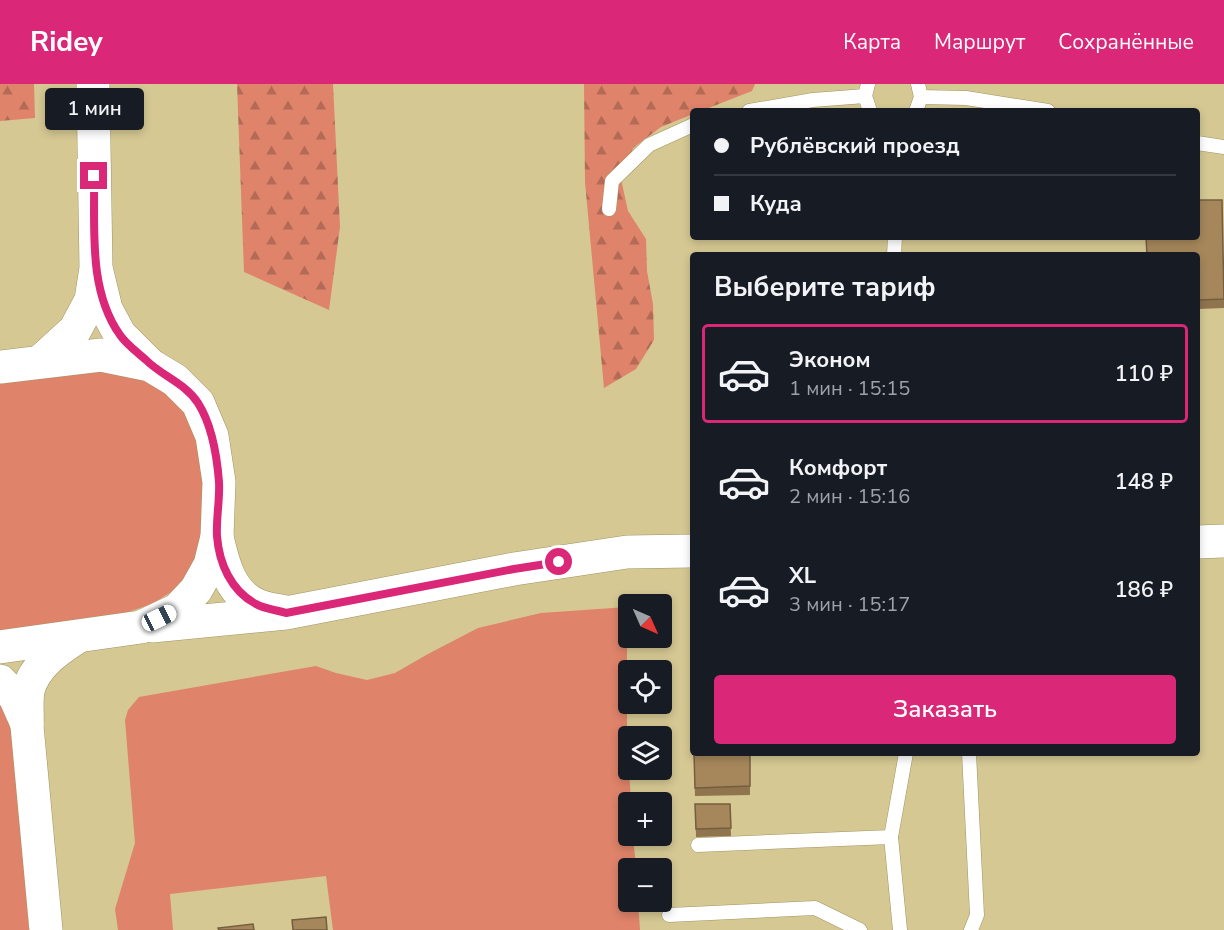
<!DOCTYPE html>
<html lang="ru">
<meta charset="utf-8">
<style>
:root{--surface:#171b24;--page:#242831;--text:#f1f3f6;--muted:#9ea1a6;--line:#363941;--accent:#db2777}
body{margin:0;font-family:"Nunito Sans",sans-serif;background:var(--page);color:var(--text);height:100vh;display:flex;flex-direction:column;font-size:22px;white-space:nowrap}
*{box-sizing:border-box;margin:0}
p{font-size:20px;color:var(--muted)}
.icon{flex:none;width:33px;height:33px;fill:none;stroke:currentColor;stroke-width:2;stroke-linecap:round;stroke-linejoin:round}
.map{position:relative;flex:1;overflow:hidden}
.drawer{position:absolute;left:690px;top:168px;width:510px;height:504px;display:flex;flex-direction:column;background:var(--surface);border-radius:6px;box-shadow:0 3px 9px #0003}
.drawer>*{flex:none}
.top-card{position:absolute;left:690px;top:24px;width:510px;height:132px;border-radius:6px;box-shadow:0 3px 9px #0003;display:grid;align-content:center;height:132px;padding:0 24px;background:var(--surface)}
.needle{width:39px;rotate:135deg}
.buttons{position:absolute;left:618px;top:510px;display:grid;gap:12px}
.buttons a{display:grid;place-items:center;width:54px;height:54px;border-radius:6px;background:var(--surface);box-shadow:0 3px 9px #0003;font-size:30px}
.end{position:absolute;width:27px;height:27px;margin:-14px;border:8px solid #db2777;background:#fff;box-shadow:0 0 0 3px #fff}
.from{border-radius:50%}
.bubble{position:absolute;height:42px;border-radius:6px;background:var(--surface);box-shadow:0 3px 9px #0003;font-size:20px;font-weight:600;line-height:42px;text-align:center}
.car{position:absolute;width:18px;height:36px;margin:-18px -9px;border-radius:8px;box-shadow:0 0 4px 2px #0007;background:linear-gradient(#fff 24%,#345 0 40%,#fff 0 76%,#345 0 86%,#fff 0)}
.top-card b{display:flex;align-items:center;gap:21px;height:57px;font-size:22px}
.top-card b+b{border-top:2px solid var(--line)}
.top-card i{width:15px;height:15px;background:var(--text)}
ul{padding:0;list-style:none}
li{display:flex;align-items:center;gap:18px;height:99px;margin:0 12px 9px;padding:0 12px;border:3px solid transparent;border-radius:6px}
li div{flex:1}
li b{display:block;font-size:22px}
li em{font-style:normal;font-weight:600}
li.selected{border-color:var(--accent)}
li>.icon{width:54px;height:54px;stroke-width:1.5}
h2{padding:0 24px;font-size:27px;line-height:72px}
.cta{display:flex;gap:12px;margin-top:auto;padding:12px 24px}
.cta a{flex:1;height:69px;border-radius:6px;background:var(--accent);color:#fff;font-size:24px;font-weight:600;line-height:69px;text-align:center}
header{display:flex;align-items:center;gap:36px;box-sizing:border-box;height:84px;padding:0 30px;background:var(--accent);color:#fff}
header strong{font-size:28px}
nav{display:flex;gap:33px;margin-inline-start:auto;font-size:21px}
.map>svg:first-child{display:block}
.grass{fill:#df836a}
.forest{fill:url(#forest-firs)}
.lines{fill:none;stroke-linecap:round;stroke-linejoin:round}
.lane-casing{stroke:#a19461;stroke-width:15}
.secondary-casing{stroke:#a19461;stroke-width:34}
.lane{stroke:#fff;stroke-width:14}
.secondary{stroke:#fff;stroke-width:33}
.wall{fill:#8f744e}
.building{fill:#a6875b;stroke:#745e40;stroke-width:1.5}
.route{stroke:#db2777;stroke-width:8}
</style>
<header>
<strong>Ridey</strong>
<nav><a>Карта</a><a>Маршрут</a><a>Сохранённые</a></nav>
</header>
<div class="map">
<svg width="1224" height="846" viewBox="0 0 1224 846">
<defs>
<pattern id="forest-firs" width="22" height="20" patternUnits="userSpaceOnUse" patternTransform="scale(1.5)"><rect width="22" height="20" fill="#df836a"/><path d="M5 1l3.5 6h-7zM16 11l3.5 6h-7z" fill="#b46b55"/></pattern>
</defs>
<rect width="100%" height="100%" fill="#d5c893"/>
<!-- grass -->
<g class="grass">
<path d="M 100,282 L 150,297 L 181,323 L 195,343 L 208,432 L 198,472 L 186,492 L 171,508 L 152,520 L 128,528 L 0,548 L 0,296 Z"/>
<path d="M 627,523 L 627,654 L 631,718 L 628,718 L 628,752 L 633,752 L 636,784 L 628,784 L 628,818 L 638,818 L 640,846 L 333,846 L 326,792 L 170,810 L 173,846 L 118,846 L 115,825 L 135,759 L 125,636 L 128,626 L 139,613 L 316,582 L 336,589 L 367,596 L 395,589 L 428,570 L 478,544 L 541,529 Z"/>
<path d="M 0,619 L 11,636 L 29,846 L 0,846 Z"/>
</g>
<!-- forest -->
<g class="forest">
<path d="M 0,0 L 34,0 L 35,34 L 0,37 Z"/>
<path d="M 237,0 L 333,0 L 340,143 L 329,226 L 244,188 Z"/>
<path d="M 584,0 L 755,0 L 752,7 L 701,27 L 693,27 L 693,30 L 661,43 L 633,64 L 621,95 L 628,127 L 646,155 L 647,187 L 653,220 L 654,256 L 636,285 L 604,304 L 585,98 Z"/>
</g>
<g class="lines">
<defs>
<g id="lane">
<path d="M 868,0 L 865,12 L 870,27"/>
<path d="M 921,13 L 966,14 L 1048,27"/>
<path d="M 749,27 L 813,16 L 865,12"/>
<path d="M 916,27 L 921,13 L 918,0"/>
<path d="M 1197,59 L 1224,63"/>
<path d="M 609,125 L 612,97 L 649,61 L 693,41"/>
<path d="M 894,171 L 895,153"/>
<path d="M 969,669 L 977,831 L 971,846"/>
<path d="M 698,761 L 891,753"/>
<path d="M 669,831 L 815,824 L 860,846"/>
<path d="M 900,846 L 891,753 L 906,669"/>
</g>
<g id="secondary">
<path d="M 97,188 L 106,225 L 120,251 L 150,281"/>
<path d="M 41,277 L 75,246 L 91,216 L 96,184 L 93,0"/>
<path d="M 0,283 L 101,271 L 150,281 L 175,296 L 198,319 L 212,352 L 219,398 L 217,453 L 210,481 L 196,506 L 177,526 L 141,543 L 0,563"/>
<path d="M 217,453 C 223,479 230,511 259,522 C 266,525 274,526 282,527"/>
<path d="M 1197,458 L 1224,457"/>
<path d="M 152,542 L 286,529 L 514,485 L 627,468 L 693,467"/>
<path d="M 0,597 L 15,613 L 27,640"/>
<path d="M 46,846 L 27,642 C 28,631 26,618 28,607 C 34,582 56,567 76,554"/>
</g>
</defs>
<!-- lane casing -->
<use href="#lane" class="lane-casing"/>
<!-- secondary casing -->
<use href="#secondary" class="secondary-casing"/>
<!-- lane -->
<use href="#lane" class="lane"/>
<!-- secondary -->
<use href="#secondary" class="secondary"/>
</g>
<!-- wall -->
<g class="wall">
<path d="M 1197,171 L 1224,178 L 1224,224 L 1198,225 Z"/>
<path d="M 694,669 L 750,669 L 750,711 L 695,712 Z"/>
<path d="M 695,720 L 730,720 L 731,752 L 696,753 Z"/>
</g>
<!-- building -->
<g class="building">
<path d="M 1197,116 L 1222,116 L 1224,215 L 1198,216 L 1197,171 L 1147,171 L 1146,153 L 1197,153 Z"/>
<path d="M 694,669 L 750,669 L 750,702 L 695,704 Z"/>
<path d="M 695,720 L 730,720 L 731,744 L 696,745 Z"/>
<path d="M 326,833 L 327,846 L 293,846 L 292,836 Z"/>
<path d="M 253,840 L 254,846 L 219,846 L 218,844 Z"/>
</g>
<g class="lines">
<!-- route -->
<path class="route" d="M 94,92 C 95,144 88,206 120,251 C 126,260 137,268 146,276 C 162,292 185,299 198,319 C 212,341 217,372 219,398 C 220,416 216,434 217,452 C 219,479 231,507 256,520 C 264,525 277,526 286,529 L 514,485 L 559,478"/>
</g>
</svg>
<div class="buttons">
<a><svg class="needle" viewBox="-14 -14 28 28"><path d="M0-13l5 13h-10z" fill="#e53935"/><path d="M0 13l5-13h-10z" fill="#9ea1a6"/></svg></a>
<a><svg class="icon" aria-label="locate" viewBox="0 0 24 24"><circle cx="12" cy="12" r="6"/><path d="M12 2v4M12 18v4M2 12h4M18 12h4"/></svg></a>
<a><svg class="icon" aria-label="layers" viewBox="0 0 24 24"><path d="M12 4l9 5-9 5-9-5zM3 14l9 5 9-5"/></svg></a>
<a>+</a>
<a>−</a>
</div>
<i class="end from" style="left:559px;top:478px"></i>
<i class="end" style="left:94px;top:92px"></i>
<div class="bubble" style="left:45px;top:4px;width:99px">1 мин</div>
<i class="car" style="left:159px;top:534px;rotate:64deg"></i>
<div class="top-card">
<b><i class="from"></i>Рублёвский проезд</b>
<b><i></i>Куда</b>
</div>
<section class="drawer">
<h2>Выберите тариф</h2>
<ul>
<li class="selected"><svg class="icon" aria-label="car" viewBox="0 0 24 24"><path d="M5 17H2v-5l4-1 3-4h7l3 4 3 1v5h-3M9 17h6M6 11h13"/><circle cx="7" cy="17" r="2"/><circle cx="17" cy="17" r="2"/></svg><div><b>Эконом</b><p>1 мин · 15:15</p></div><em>110 ₽</em></li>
<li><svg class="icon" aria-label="car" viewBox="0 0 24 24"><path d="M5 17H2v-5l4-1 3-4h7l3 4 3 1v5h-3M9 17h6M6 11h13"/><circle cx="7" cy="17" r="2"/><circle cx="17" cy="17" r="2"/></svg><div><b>Комфорт</b><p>2 мин · 15:16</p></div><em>148 ₽</em></li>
<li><svg class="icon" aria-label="car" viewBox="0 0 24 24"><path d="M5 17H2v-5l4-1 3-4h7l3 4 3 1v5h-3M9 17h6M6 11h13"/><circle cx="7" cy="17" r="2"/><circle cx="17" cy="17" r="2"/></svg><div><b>XL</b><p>3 мин · 15:17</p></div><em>186 ₽</em></li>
</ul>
<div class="cta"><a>Заказать</a></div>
</section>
</div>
